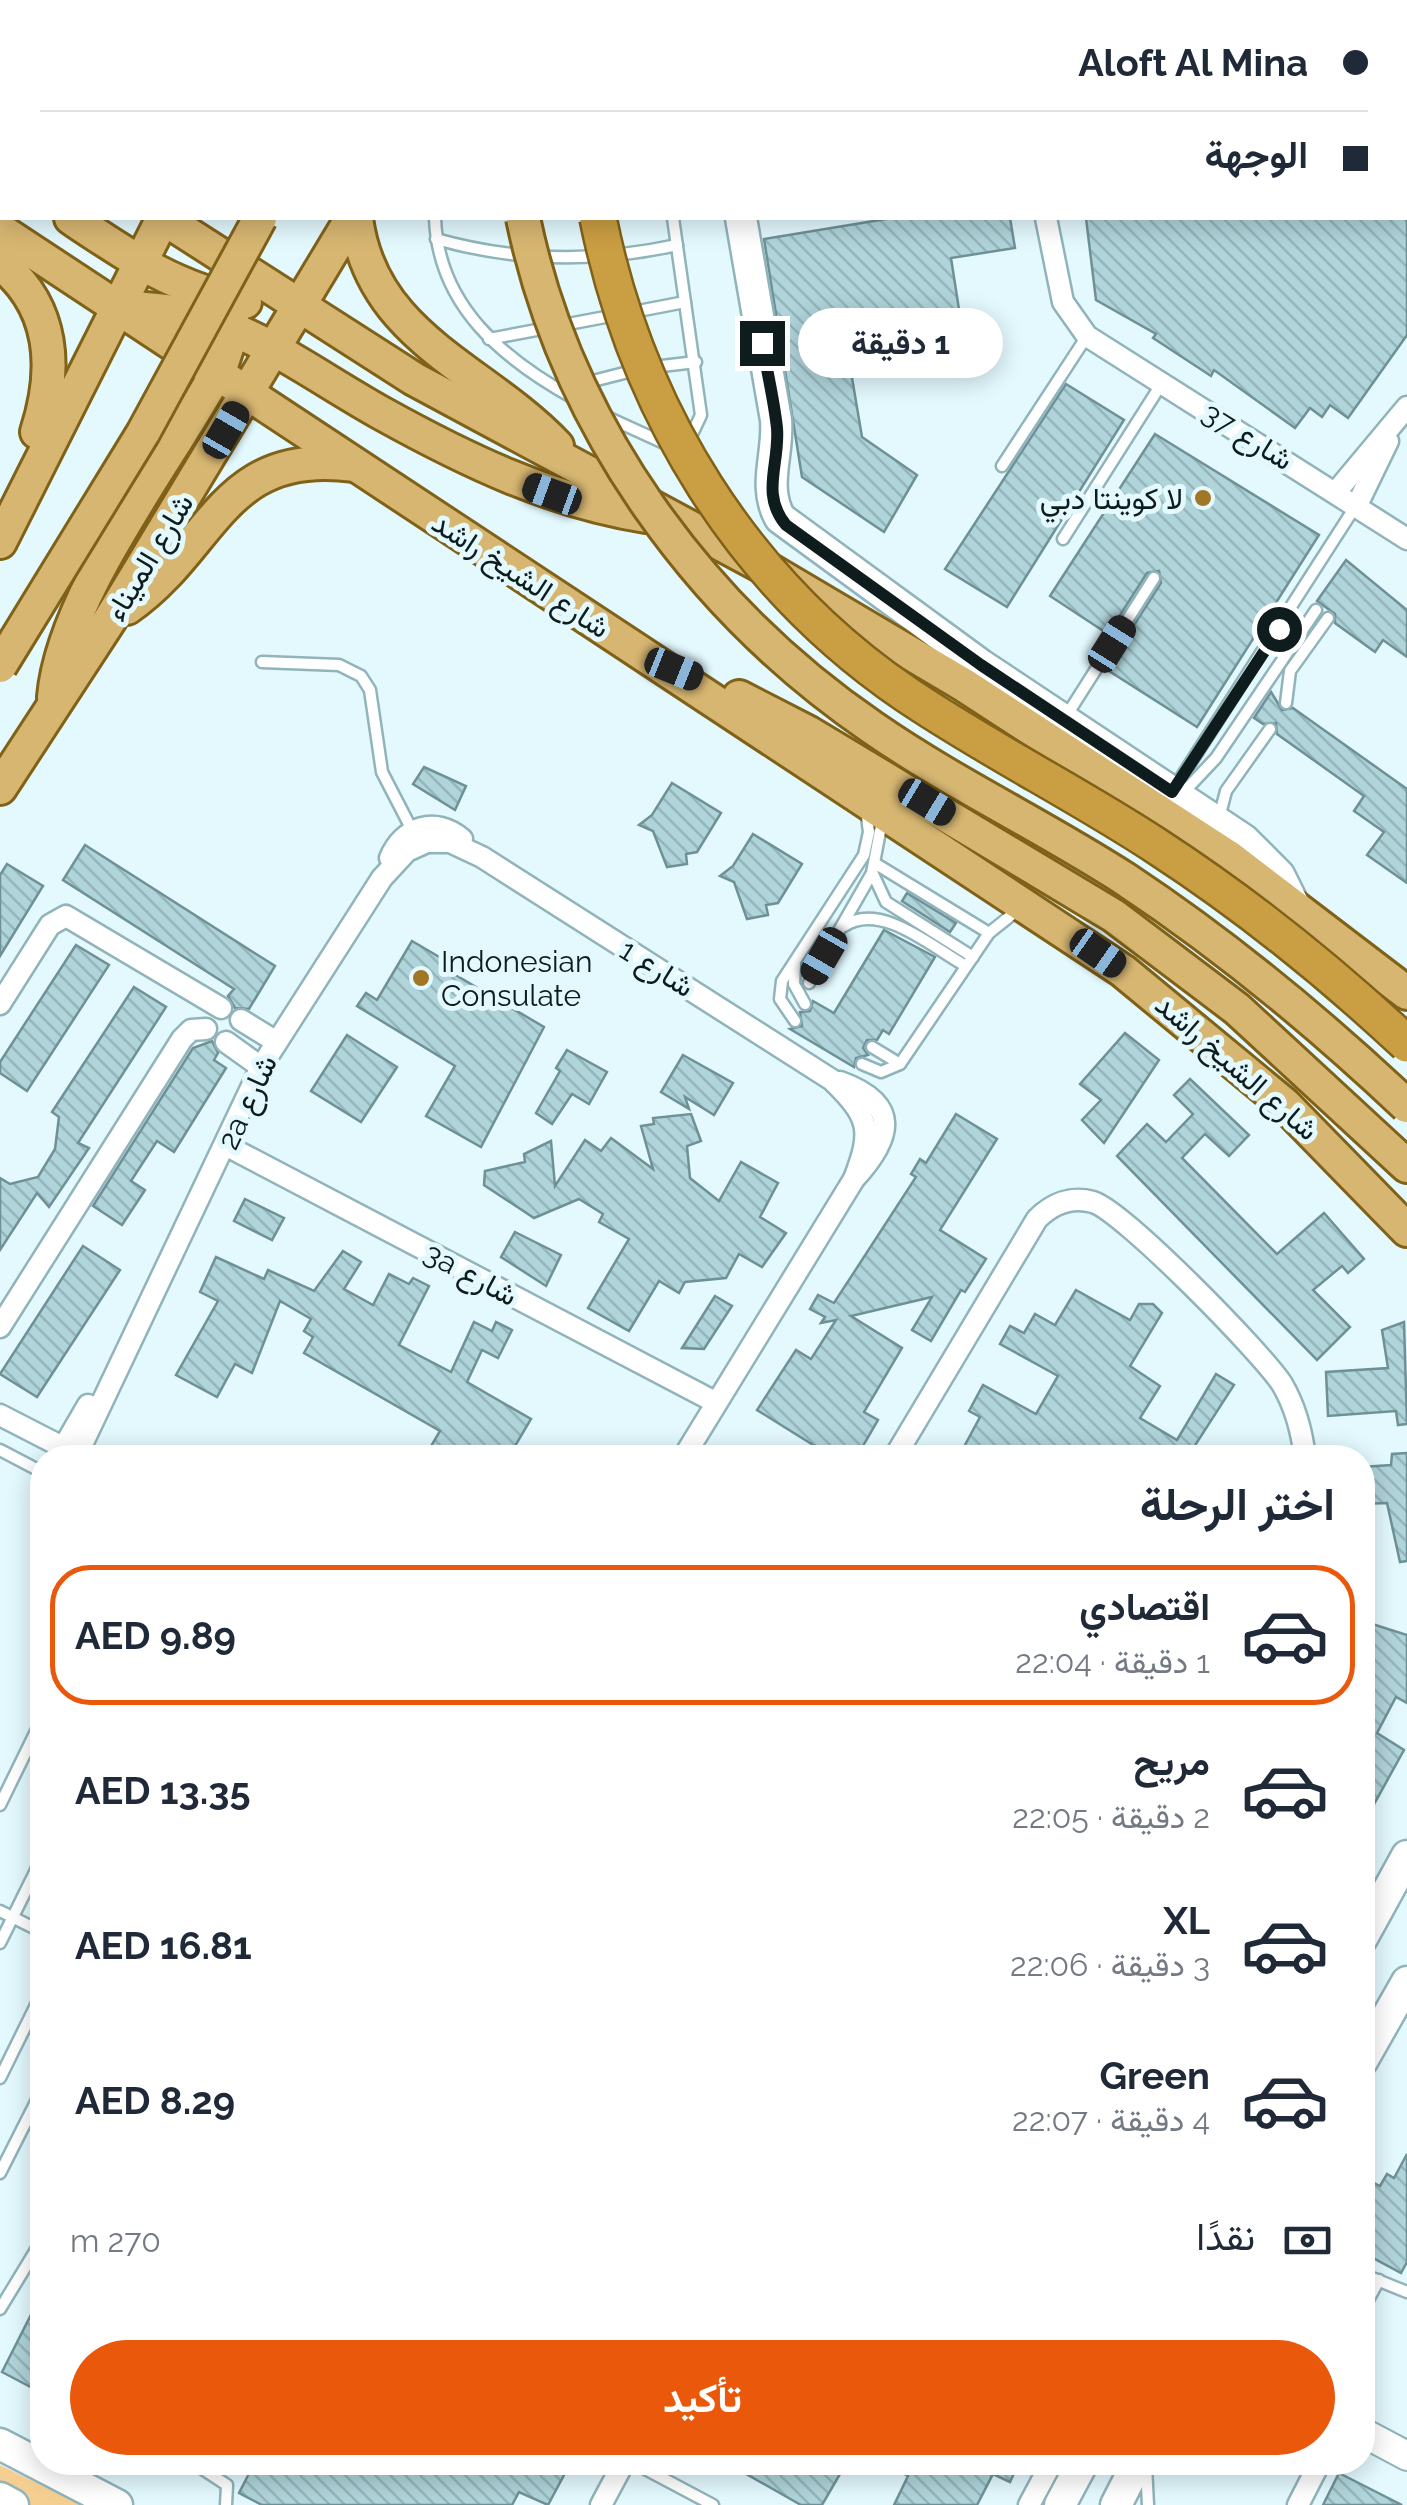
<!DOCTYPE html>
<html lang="ar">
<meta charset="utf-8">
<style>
:root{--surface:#fff;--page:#f2f2f3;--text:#1f2937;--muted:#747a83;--line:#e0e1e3;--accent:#ea580c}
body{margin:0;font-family:Raleway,Vazirmatn,sans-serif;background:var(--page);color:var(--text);direction:rtl;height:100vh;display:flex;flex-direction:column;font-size:38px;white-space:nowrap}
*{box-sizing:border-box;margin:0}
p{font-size:32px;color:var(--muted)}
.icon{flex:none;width:55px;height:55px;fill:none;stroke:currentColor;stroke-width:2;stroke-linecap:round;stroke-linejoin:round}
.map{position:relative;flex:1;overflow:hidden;direction:ltr}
.drawer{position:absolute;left:30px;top:1445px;width:1345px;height:1030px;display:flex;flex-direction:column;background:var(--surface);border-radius:40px;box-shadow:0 5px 25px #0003;direction:rtl}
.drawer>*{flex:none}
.guide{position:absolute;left:0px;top:0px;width:1408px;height:220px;box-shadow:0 5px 25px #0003;direction:rtl;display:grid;align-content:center;height:220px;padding:0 40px;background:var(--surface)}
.end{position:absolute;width:45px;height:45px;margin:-22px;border:12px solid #0e1c1e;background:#fff;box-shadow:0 0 0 5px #fff}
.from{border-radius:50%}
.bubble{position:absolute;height:70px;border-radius:35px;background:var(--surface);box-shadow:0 5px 25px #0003;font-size:32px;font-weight:700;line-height:70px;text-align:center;direction:rtl}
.car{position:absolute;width:30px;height:60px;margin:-30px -15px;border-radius:12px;box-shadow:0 0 8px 2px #0007;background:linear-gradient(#222 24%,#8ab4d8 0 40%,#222 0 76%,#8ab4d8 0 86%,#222 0)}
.guide b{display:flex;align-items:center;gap:35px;height:95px;font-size:38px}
.guide b+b{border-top:2px solid var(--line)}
.guide i{width:25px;height:25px;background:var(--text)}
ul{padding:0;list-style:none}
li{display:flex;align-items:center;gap:30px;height:140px;margin:0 20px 15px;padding:0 20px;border:5px solid transparent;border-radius:40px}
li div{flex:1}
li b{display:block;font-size:38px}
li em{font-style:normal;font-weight:700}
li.on{border-color:var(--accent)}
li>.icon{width:90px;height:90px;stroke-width:1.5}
h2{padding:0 40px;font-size:45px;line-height:120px}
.pay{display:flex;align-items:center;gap:25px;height:110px;padding:0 40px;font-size:38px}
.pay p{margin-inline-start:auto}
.button{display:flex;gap:20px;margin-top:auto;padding:20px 40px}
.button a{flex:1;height:115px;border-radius:60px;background:var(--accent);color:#fff;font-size:40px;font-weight:700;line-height:115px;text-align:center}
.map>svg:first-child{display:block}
.park{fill:#f5ce91}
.building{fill:url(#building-back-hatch);stroke:#6e9198;stroke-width:2.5}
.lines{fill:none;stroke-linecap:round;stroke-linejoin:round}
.service-casing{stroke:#90b4ba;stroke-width:15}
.minor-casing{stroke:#90b4ba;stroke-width:25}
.tertiary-casing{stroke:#90b4ba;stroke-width:32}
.secondary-casing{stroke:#90b4ba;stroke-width:35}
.primary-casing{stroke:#806118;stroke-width:38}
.trunk-casing{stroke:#806118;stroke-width:40}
.service{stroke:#fff;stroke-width:10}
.minor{stroke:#fff;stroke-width:20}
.tertiary{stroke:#fff;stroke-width:28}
.secondary{stroke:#fff;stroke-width:30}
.primary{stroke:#d7b672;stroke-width:32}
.trunk{stroke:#ca9e43;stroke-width:35}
.primary-bridge-casing{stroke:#806118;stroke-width:38;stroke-linecap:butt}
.trunk-bridge-casing{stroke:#806118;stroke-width:40;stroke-linecap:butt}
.primary-bridge{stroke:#d7b672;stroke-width:32}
.trunk-bridge{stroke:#ca9e43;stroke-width:35}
.route{stroke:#0e1c1e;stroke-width:12}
.poi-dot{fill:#a17626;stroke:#e3f9fe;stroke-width:4}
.labels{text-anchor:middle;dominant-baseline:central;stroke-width:10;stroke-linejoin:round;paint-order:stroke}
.street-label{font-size:30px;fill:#0e1c1e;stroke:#e3f9fe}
.poi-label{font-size:30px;fill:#0e1c1e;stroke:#e3f9fe;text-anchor:end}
</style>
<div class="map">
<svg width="1407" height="2505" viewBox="0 0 1407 2505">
<defs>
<pattern id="building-back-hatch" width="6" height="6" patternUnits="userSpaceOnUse" patternTransform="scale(2.5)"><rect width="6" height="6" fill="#afd4da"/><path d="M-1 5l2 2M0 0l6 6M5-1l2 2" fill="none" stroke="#95b5bb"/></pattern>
</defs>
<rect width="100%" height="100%" fill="#e3f9fe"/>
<!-- park -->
<path class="park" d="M 0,2465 L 82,2505 L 27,2505 L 0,2490 Z"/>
<!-- building -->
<g class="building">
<path d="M 892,218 L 1010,218 L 1015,248 L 951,258 L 965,348 L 850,366 L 862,437 L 917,475 L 884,532 L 802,477 L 764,239 Z"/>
<path d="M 1086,218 L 1407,218 L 1407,335 L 1348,418 L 1330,405 L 1322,417 L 1310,408 L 1295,428 L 1214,370 L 1211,376 L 1153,338 L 1156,334 L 1096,300 Z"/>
<path d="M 1066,384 L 1124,420 L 1007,607 L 945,569 Z"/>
<path d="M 1155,434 L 1319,535 L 1197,727 L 1106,669 L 1161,583 L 1159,571 L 1147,573 L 1108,634 L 1050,596 Z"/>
<path d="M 1346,560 L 1407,610 L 1407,657 L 1383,640 L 1375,652 L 1335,623 L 1335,614 L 1317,601 Z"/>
<path d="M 1271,692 L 1282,710 L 1293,708 L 1407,789 L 1407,883 L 1367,855 L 1384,832 L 1354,811 L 1364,796 L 1277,734 L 1276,723 L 1263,724 L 1254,718 Z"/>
<path d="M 424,767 L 466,786 L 455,810 L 413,784 Z"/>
<path d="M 672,783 L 721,813 L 697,852 L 686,854 L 687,864 L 667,867 L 653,831 L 639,825 L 652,815 Z"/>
<path d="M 753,834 L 802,864 L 778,903 L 766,905 L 768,915 L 747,919 L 734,882 L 720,876 L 733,866 Z"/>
<path d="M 85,845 L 275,966 L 249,1009 L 235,1008 L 228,996 L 234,989 L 63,880 Z"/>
<path d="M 7,864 L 43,886 L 0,956 L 0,875 Z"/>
<path d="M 907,893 L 956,923 L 950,932 L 902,901 Z"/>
<path d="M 884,930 L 935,957 L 889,1034 L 883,1030 L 877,1040 L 867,1040 L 863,1048 L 868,1055 L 856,1058 L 854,1067 L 790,1029 L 802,1026 L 800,1012 L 810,1011 L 813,1001 L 834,1013 Z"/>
<path d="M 412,941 L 458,968 L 454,974 L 544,1027 L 481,1147 L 426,1116 L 455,1066 L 357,1006 L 366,993 L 377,1000 Z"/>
<path d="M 76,945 L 109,965 L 27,1091 L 0,1073 L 0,1062 Z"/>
<path d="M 134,987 L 166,1007 L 78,1143 L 89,1148 L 49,1207 L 37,1193 L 0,1250 L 0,1178 L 10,1184 L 38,1177 L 55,1149 L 59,1117 L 52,1112 Z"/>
<path d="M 1125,1033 L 1159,1060 L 1104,1143 L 1082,1120 L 1101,1100 L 1080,1084 Z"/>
<path d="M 347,1035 L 397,1067 L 361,1122 L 311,1091 Z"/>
<path d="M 212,1041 L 218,1053 L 214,1060 L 226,1068 L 174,1152 L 157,1141 L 131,1181 L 145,1190 L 122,1225 L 93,1206 L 193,1048 Z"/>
<path d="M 567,1050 L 607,1072 L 589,1104 L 572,1094 L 552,1124 L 536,1113 L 560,1071 L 556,1068 Z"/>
<path d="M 683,1055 L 733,1083 L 714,1115 L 685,1097 L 689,1109 L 661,1092 Z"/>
<path d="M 1190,1079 L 1249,1135 L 1229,1156 L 1205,1134 L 1182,1158 L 1277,1254 L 1324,1213 L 1364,1259 L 1348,1273 L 1342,1266 L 1313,1290 L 1350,1327 L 1317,1360 L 1117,1156 L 1147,1124 L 1166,1142 L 1193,1114 L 1174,1095 Z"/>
<path d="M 691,1114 L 701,1141 L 687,1146 L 690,1178 L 719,1201 L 741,1162 L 778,1183 L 760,1217 L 786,1233 L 762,1267 L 739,1254 L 726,1278 L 685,1282 L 679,1293 L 659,1281 L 629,1331 L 588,1308 L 629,1239 L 599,1222 L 603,1214 L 579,1199 L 534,1218 L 484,1185 L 485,1171 L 525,1162 L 524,1154 L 551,1141 L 555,1186 L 585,1140 L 601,1151 L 611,1138 L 653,1169 L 641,1126 L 654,1124 L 653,1118 Z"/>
<path d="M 956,1114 L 997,1139 L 940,1230 L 986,1259 L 965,1292 L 961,1290 L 931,1341 L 912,1330 L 932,1297 L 851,1316 L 902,1348 L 864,1412 L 878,1420 L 856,1458 L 834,1458 L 757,1410 L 796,1350 L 811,1359 L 836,1320 L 821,1323 L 825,1317 L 810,1309 L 818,1295 L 834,1303 L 916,1177 L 911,1174 L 920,1159 L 926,1163 Z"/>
<path d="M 245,1199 L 284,1218 L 272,1240 L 234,1221 Z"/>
<path d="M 515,1232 L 561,1255 L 546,1286 L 501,1257 Z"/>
<path d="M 83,1246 L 120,1270 L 37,1397 L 0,1374 Z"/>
<path d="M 343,1251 L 361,1262 L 344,1289 L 373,1305 L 389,1274 L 409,1284 L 413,1278 L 429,1286 L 399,1345 L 451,1372 L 474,1322 L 492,1331 L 496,1322 L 512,1330 L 498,1358 L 482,1350 L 467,1382 L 531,1419 L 508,1458 L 424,1458 L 440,1431 L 304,1353 L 313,1337 L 304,1331 L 311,1319 L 280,1301 L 252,1373 L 235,1364 L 217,1397 L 176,1375 L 218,1301 L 200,1292 L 216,1257 L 264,1279 L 268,1270 L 314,1291 Z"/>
<path d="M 1076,1290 L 1130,1320 L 1139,1304 L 1153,1304 L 1162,1313 L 1130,1366 L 1160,1386 L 1140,1418 L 1177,1440 L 1216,1374 L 1234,1385 L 1192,1450 L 1206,1458 L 958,1458 L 980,1417 L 969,1411 L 983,1385 L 1036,1414 L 1058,1376 L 1000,1344 L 1010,1326 L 1024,1333 L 1035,1314 L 1055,1325 Z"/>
<path d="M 715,1296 L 732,1306 L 704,1349 L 682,1348 Z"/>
<path d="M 1404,1322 L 1407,1424 L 1398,1425 L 1396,1411 L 1328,1416 L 1326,1372 L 1388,1368 L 1382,1330 Z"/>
<path d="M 1407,1453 L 1407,1561 L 1400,1562 L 1387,1503 L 1362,1504 L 1362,1467 L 1391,1465 L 1392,1454 Z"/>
<path d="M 1366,1622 L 1407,1635 L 1407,1703 L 1396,1697 L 1377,1733 L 1404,1750 L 1362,1826 Z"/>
<path d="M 1407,2154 L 1407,2262 L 1401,2273 L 1362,2252 L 1362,2177 L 1380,2186 L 1387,2174 L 1394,2178 Z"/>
<path d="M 42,2293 L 42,2393 L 2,2372 Z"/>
<path d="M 255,2462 L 571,2462 L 548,2505 L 519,2492 L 512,2505 L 262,2505 L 239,2493 Z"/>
<path d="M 725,2462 L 847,2462 L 822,2505 L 801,2505 Z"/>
<path d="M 883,2462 L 1019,2462 L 1010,2482 L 993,2474 L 977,2505 L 894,2505 L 908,2476 Z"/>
<path d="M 1339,2473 L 1402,2505 L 1323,2505 Z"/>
</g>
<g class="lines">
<defs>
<g id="service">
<path d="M 639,0 L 640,2"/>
<path d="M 547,2 L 551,0"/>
<path d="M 1400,2 L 1402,0"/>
<path d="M 1405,95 L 1407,97"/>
<path d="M 435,218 C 438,306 503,359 575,399"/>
<path d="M 436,239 C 517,262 595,263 677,245"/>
<path d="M 633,312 L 685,302"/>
<path d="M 489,339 L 616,315"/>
<path d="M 653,367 L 696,362"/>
<path d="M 585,383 L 636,370"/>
<path d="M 607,417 L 666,444 L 693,432 L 701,415 L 673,218"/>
<path d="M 1002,466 L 1087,336"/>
<path d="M 1063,539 L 1162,383"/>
<path d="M 262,662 L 339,665 L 361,676 L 370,690 L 382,772 L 412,830"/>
<path d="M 1286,703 L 1290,671 L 1328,618"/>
<path d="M 1065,718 L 1154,578"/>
<path d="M 1175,787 L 1355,507"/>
<path d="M 1182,794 L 1216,758 L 1316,610"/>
<path d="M 1219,818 L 1226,791 L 1270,729"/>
<path d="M 876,864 L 989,933"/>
<path d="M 873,874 L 886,902 L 973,957"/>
<path d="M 844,926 C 881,901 933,948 966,966"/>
<path d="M 795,965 L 794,984 L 805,1004"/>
<path d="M 809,983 L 872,873 L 882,821"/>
<path d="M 795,1021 L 780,999 L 782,981 L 864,855 L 869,832 L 866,809"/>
<path d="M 872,1047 L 900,1064"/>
<path d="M 862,1064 L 881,1072 L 900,1064 L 989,933 L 1019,909"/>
<path d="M 0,1450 L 42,1472"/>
<path d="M 0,1805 L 42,1719"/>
<path d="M 0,1911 L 42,1932"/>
<path d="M 0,1943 L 42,1858"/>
<path d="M 0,2078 L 42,1993"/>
<path d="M 0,2173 L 42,2090"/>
<path d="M 1362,2274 L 1407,2292"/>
<path d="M 0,2309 L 42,2240"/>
<path d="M 1362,2311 L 1379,2280"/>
<path d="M 192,2462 L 227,2485 L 226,2505"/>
<path d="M 632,2462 L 713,2505"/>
<path d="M 1146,2466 L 1148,2505"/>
</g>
<g id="minor">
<path d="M 1009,0 L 1009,2"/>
<path d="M 1324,2 L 1324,0"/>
<path d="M 1405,165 L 1407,166"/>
<path d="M 1046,218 L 1063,302 L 1087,336 L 1407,539"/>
<path d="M 1336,492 L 1407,407"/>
<path d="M 1357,505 L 1388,441"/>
<path d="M 390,858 C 403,827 435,816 462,839"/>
<path d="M 0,1004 L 50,925 L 66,916 L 221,1008"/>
<path d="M 241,1020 L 275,1041"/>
<path d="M 226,1042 L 261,1067"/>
<path d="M 227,1146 L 715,1402"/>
<path d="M 0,1327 L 182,1039 L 191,1030 L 206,1029"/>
<path d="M 0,1415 L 74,1453"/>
<path d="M 63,1448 L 88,1405"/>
<path d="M 77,1455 L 261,1067 L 382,878 L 407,851 L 427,842 L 450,842 L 482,857 L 832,1080 C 870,1117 873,1130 854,1179"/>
<path d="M 683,1458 L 854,1179 C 892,1138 901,1104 840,1082"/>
<path d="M 894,1458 L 1037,1219 C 1052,1204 1071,1196 1093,1202 C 1123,1211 1262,1353 1282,1384 C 1295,1406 1302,1432 1305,1458"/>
<path d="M 601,2505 L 624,2462"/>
<path d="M 1029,2505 L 1052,2462"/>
<path d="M 1298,2505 L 1320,2462"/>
</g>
<path id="tertiary" d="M 1362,2432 L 1407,2456"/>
<g id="secondary">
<path d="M 703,0 L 703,2"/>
<path d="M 741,218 L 776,420 C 779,454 762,486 780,518 L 981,665 L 1244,840 L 1279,875 L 1294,905"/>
<path d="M 1362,1938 L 1407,1856"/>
<path d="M 1362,2061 L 1407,1982"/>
<path d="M 0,2444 L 117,2505"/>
<path d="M 0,2498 L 13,2505"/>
<path d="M 1060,2505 L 1083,2462"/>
<path d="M 1116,2505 L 1138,2462"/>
</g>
<g id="primary">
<path d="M 241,2 L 242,0"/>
<path d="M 268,2 L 269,0"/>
<path d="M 306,2 L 307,0"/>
<path d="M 364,2 L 366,0"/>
<path d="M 479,2 L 481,0"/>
<path d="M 0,99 L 2,101"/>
<path d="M 0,169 L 2,171"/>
<path d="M 71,218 C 126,255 178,291 245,302"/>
<path d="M 163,218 L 414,379 L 773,572 L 964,685 L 1230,858 L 1407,993"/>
<path d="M 356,218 C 371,338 483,368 557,446"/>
<path d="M 0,230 L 1123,971 L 1284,1104 L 1407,1230"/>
<path d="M 0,263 C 55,307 57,370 37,432"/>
<path d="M 117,308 C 230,306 290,362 383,414 C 466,460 551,501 646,516"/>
<path d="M 0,542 L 163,218"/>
<path d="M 127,608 C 215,547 221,447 354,465"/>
<path d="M 54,697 C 63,592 172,458 222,363 L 230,339 L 233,305"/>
<path d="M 739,697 L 809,733 L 1114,916 L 1237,1009 L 1407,1166"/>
<path d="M 0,788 L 111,618 L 352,218"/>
</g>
<path id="trunk" d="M 592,2 L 593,0"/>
</defs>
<!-- service casing -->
<use href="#service" class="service-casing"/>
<!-- minor casing -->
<use href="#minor" class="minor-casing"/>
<!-- tertiary casing -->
<use href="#tertiary" class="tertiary-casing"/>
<!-- secondary casing -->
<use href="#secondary" class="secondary-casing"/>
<!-- primary casing -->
<use href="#primary" class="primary-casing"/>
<!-- trunk casing -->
<use href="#trunk" class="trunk-casing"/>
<!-- service -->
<use href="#service" class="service"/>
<!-- minor -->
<use href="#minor" class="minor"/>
<!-- tertiary -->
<use href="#tertiary" class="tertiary"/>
<!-- secondary -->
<use href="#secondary" class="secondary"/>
<!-- primary -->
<use href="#primary" class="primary"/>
<!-- trunk -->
<use href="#trunk" class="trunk"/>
<defs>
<g id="primary-bridge">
<path d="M 523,218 C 566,426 699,609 873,728 C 954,784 1043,826 1125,879 C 1226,946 1319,1023 1407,1106"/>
<path d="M 0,666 L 143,433 L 260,218"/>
</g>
<path id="trunk-bridge" d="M 598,218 C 637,411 742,582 906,694 C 987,749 1076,793 1158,847 C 1247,905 1330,972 1407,1044"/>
</defs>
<!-- primary-bridge casing -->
<use href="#primary-bridge" class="primary-bridge-casing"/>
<!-- trunk-bridge casing -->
<use href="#trunk-bridge" class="trunk-bridge-casing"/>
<!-- primary-bridge -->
<use href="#primary-bridge" class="primary-bridge"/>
<!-- trunk-bridge -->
<use href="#trunk-bridge" class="trunk-bridge"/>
</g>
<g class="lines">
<!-- route -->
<path class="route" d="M 762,343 C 767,371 774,400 777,428 C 780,464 760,494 786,525 L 981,665 L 1172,792 L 1279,629"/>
</g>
<!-- markers -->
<g class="poi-dot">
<circle cx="1203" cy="498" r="10"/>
<circle cx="421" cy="978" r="10"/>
</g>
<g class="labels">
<!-- street labels -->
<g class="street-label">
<text transform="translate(1248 436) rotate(32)">شارع 37</text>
<text transform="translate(149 557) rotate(-59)">شارع الميناء</text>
<text transform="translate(521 575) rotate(33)">شارع الشيخ راشد</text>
<text transform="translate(657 968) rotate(32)">شارع 1</text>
<text transform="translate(1237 1067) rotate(41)">شارع الشيخ راشد</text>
<text transform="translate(247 1102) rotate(-65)">2a شارع</text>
<text transform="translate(471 1274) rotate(28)">3a شارع</text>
</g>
<!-- poi labels -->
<g class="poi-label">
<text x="1183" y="498">لا كوينتا دبي</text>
<text x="441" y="961" text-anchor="start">Indonesian<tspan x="441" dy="34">Consulate</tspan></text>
</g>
</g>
</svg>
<i class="end from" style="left:1279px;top:629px"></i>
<i class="end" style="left:762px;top:343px"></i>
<div class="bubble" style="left:798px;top:308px;width:205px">1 دقيقة</div>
<i class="car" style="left:226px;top:430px;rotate:30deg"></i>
<i class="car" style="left:552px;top:494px;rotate:290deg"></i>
<i class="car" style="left:1112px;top:644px;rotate:32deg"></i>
<i class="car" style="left:674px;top:669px;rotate:112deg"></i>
<i class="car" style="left:927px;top:802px;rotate:121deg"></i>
<i class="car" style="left:1098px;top:953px;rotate:125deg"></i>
<i class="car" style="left:824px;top:956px;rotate:210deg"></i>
<div class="guide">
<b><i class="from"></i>Aloft Al Mina</b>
<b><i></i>الوجهة</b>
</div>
<section class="drawer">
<h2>اختر الرحلة</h2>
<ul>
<li class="on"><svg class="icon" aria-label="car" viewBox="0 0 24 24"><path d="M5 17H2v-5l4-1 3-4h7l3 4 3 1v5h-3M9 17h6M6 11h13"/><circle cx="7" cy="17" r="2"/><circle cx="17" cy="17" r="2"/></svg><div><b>اقتصادي</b><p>1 دقيقة · 22:04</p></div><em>AED 9.89</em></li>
<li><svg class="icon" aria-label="car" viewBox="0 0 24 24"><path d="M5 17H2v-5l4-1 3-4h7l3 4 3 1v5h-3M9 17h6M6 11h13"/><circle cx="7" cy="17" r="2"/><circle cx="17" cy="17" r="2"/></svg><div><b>مريح</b><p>2 دقيقة · 22:05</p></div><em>AED 13.35</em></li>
<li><svg class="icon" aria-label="car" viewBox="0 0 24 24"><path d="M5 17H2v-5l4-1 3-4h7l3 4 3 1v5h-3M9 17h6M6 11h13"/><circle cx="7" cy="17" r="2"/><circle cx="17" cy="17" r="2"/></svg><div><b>XL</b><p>3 دقيقة · 22:06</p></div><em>AED 16.81</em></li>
<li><svg class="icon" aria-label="car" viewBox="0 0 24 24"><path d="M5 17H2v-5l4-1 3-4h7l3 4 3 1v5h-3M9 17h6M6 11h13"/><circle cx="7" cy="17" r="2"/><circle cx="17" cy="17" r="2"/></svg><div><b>Green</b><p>4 دقيقة · 22:07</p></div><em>AED 8.29</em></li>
</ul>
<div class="pay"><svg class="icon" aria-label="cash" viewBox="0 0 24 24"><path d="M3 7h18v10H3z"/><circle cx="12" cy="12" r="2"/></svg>نقدًا<p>270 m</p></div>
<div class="button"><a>تأكيد</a></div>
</section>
</div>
